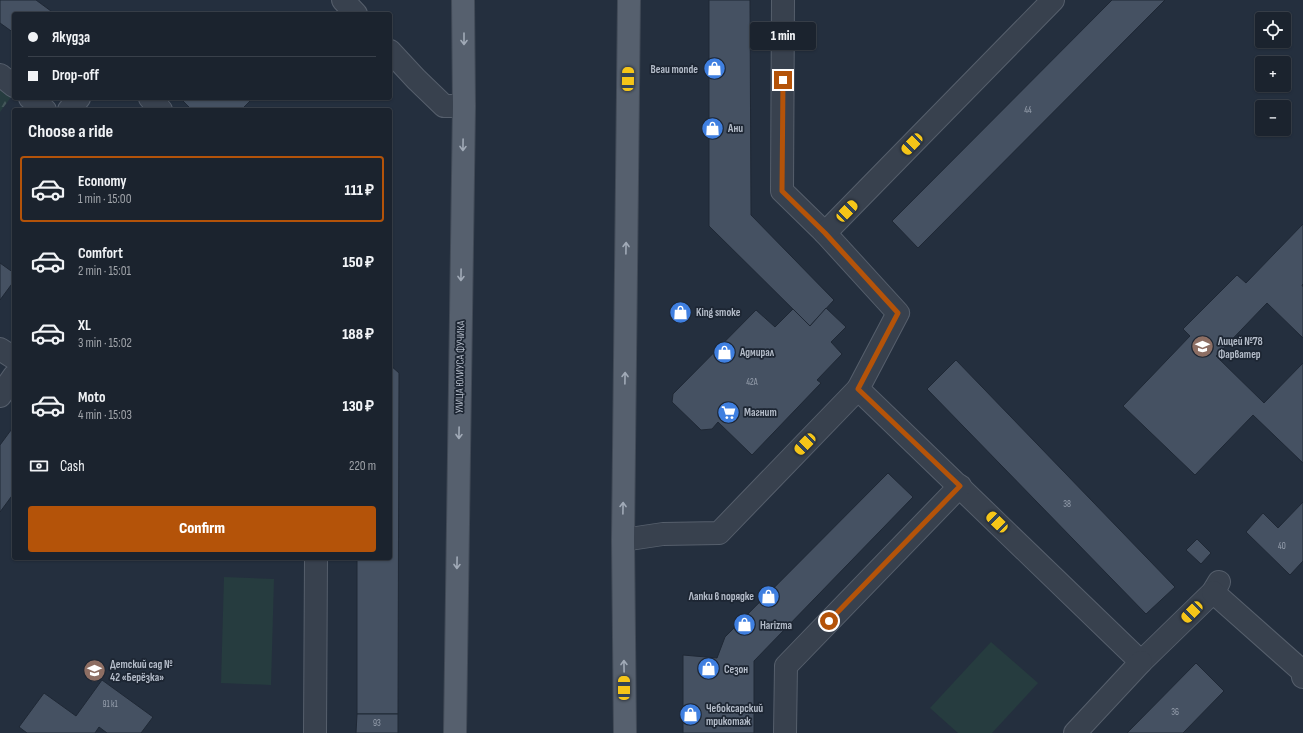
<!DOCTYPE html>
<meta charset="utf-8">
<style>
:root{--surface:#1b232e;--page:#282f3a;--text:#f1f3f6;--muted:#a0a4aa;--line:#39404a;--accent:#b45309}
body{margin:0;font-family:"Sofia Sans Condensed",sans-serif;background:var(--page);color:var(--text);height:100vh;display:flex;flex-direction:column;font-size:15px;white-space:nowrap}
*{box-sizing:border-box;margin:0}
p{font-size:13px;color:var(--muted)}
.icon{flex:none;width:22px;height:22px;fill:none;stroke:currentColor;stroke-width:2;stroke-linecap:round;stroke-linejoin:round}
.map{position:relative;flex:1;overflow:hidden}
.side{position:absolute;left:12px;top:108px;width:380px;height:452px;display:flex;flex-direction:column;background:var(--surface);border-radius:4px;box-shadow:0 1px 3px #0004,0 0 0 1px var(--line)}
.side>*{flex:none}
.hud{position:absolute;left:12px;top:12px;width:380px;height:88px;border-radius:4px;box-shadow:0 1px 3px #0004,0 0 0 1px var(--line);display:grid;align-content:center;height:88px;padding:0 16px;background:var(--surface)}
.buttons{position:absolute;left:1255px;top:12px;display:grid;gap:8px}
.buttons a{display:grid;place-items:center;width:36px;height:36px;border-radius:4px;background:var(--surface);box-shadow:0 1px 3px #0004,0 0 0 1px var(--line);font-size:20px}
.end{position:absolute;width:18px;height:18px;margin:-9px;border:5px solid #b45309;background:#fff;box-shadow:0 0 0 2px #fff}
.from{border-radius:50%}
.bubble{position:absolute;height:28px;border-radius:4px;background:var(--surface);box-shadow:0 1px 3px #0004,0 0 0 1px var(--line);font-size:13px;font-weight:800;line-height:28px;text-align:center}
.car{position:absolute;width:12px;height:24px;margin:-12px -6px;border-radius:5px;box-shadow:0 0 3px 1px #0007;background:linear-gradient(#f5c518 24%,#345 0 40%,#f5c518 0 76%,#345 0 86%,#f5c518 0)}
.hud b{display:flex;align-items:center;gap:14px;height:38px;font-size:15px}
.hud b+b{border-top:1px solid var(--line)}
.hud i{width:10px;height:10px;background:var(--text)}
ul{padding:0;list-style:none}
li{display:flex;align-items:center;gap:12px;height:66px;margin:0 8px 6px;padding:0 8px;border:2px solid transparent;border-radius:4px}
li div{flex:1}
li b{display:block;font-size:15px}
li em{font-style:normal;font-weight:800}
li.current{border-color:var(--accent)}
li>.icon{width:36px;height:36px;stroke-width:1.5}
h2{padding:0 16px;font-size:18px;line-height:48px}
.pay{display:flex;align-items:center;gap:10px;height:44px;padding:0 16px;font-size:15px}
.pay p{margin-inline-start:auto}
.button{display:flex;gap:8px;margin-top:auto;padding:8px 16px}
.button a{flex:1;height:46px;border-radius:4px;background:var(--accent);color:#fff;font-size:16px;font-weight:800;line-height:46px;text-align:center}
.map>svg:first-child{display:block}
.grass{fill:#263c3f}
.forest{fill:url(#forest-firs)}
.building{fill:#455162;stroke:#1f2835}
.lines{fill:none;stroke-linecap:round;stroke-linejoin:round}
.minor-casing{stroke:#565f6c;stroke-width:24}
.major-casing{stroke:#414a57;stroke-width:24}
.minor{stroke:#38414e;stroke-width:22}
.major{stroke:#56606e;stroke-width:22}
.oneway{stroke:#a1aab7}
.route{stroke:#b45309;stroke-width:5}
.labels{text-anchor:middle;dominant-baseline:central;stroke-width:3.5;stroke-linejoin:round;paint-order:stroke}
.number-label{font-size:9px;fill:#98a1af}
.poi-label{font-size:11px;font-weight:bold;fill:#b4bcc9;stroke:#1d2633;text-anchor:start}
.street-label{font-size:11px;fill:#b4bcc9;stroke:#1d2633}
</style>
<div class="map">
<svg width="1303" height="733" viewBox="0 0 1303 733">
<defs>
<pattern id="forest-firs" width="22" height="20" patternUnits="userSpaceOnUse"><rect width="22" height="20" fill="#263c3f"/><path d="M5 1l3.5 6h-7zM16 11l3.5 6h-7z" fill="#435659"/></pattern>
</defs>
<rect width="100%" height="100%" fill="#242f3e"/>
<!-- grass -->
<g class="grass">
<path d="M 224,577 L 274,579 L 271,685 L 221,683 Z"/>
<path d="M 991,642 L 1038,683 L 992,733 L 958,733 L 930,708 Z"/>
</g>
<!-- forest -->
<path class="forest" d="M 0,88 L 11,97 L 0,112 Z"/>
<!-- building -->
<g class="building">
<path d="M 0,0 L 36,0 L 55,14 L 14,14 L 14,33 L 0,23 Z"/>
<path d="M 709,0 L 750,0 L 751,215 L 834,300 L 810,326 L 709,226 Z"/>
<path d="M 1112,0 L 1165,0 L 918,248 L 892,221 Z"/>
<path d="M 180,98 L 247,98 L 250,101 L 241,110 L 192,110 Z"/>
<path d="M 1303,224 L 1303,284 L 1302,285 L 1303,287 L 1303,338 L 1267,303 L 1216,356 L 1264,403 L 1303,363 L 1303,463 L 1253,415 L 1195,475 L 1123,406 L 1190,336 L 1183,329 L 1237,275 L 1246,283 Z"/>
<path d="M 0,263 L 14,273 L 14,281 L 0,300 Z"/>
<path d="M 826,308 L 846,327 L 831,342 L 842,354 L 817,380 L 821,383 L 752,455 L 718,422 L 712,429 L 701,430 L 672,402 L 673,394 L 756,310 L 775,327 L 793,309 L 810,326 Z"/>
<path d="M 956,360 L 1175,587 L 1146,614 L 927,389 Z"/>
<path d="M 390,365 L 399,373 L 398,714 L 357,714 L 357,558 L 390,558 Z"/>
<path d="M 14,426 L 14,493 L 0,512 L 0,445 Z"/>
<path d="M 888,473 L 913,497 L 754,661 L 754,733 L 683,733 L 683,655 L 717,658 L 725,637 Z"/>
<path d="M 1303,502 L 1303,561 L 1290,575 L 1246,532 L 1263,513 L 1278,528 Z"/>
<path d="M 1197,539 L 1211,553 L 1201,564 L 1186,550 Z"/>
<path d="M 1196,663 L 1224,691 L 1183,733 L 1127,733 Z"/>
<path d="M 102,680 L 153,717 L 141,733 L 107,733 L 99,727 L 95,733 L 27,733 L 19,727 L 44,693 L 76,716 Z"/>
<path d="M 357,714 L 398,714 L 398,733 L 356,733 Z"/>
</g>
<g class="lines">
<defs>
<g id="minor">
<path d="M 343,0 L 356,14"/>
<path d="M 783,0 L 782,191 L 825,233 L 898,313 L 858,389 L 1141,662 L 1213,592 L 1219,582"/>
<path d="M 390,51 L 416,79 L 444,106 L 464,106"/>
<path d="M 0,75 L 14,86"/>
<path d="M 30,98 L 45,110"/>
<path d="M 150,98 L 161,110"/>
<path d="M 69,110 L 79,98"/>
<path d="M 825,233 L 1053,0"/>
<path d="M 0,349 L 14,358"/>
<path d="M 0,396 L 14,376"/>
<path d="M 623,540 L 663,534 L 719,533 L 858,389"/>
<path d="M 1213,592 L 1302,671 L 1303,677"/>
<path d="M 315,733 L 316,558"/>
<path d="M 785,733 L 786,666 L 960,486"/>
<path d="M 1075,733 L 1141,662"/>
</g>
<g id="major">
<path d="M 455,733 L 464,106 L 463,0"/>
<path d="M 625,733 L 623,540 L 629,0"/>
</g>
</defs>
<!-- minor casing -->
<use href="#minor" class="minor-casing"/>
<!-- major casing -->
<use href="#major" class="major-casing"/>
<!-- minor -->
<use href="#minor" class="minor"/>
<!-- major -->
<use href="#major" class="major"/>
</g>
<!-- one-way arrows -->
<defs><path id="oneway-shaft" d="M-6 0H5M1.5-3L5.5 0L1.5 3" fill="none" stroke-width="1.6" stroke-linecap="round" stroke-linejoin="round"/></defs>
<g class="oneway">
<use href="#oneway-shaft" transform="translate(464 39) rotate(90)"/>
<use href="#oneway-shaft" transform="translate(463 145) rotate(91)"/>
<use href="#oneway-shaft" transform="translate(626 248) rotate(-89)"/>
<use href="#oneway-shaft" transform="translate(461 275) rotate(91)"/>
<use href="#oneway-shaft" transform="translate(625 378) rotate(-89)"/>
<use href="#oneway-shaft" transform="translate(459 433) rotate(91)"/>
<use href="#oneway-shaft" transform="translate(623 508) rotate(-89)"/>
<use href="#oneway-shaft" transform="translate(457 563) rotate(91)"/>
<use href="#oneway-shaft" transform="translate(624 666) rotate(-91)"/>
</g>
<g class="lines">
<!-- route -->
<path class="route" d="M 783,80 L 782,191 L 825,233 L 898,313 L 858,389 L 960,486 L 829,621"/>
</g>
<!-- icons -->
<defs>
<symbol id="shop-disc" viewBox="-11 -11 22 22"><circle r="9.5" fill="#3f7fe0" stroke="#1d2633"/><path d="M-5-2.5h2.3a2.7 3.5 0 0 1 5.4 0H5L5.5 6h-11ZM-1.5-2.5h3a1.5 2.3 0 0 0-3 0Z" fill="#fff"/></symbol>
<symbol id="school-disc" viewBox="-11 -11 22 22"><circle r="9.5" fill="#8d6e63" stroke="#1d2633"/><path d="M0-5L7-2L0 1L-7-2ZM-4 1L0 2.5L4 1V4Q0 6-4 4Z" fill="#fff"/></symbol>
<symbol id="supermarket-disc" viewBox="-11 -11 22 22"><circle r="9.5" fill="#3f7fe0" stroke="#1d2633"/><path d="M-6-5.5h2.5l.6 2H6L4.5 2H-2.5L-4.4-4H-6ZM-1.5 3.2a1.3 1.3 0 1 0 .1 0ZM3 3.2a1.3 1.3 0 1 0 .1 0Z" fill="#fff"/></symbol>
</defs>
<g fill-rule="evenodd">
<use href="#shop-disc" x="702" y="56" width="25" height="25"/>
<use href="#shop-disc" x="700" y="116" width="25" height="25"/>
<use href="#shop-disc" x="668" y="300" width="25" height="25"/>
<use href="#school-disc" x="1190" y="334" width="25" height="25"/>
<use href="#shop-disc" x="712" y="340" width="25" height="25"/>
<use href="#supermarket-disc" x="716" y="400" width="25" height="25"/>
<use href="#shop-disc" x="756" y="584" width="25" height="25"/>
<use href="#shop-disc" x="732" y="612" width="25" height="25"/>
<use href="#shop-disc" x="696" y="656" width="25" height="25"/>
<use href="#school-disc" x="82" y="658" width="25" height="25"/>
<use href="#shop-disc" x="678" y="702" width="25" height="25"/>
</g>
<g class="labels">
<!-- number labels -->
<g class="number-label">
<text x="1028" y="110">44</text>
<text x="752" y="382">42А</text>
<text x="1067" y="504">38</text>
<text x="1282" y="546">40</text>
<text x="110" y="704">91 к1</text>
<text x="1175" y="712">36</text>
<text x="377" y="723">93</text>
</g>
<!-- poi labels -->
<g class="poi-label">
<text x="698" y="69" text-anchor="end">Beau monde</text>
<text x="728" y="128">Ани</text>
<text x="696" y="312">King smoke</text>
<text x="1218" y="341">Лицей №78<tspan x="1218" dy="13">Фарватер</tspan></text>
<text x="740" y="352">Адмирал</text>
<text x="744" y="412">Магнит</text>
<text x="754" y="596" text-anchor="end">Лапки в порядке</text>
<text x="760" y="625">Harizma</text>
<text x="110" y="664">Детский сад №<tspan x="110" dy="13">42 «Берёзка»</tspan></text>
<text x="724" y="669">Сезон</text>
<text x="706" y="708">Чебоксарский<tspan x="706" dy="13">трикотаж</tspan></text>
</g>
<!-- street labels -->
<g class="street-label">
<text transform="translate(460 367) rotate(-89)">УЛИЦА ЮЛИУСА ФУЧИКА</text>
</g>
</g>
</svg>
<div class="buttons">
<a><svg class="icon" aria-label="locate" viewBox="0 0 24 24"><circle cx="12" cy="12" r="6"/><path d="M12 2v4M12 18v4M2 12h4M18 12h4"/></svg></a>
<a>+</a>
<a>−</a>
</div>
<i class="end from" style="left:829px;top:621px"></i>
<i class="end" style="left:783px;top:80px"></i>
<div class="bubble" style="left:750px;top:22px;width:66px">1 min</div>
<i class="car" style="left:628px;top:79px;rotate:1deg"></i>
<i class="car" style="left:912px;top:144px;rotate:224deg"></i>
<i class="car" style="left:847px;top:211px;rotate:44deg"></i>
<i class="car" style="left:805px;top:444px;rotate:224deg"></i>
<i class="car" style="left:997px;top:522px;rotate:314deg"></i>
<i class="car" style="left:1192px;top:612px;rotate:225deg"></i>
<i class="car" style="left:624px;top:688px;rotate:0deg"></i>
<div class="hud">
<b><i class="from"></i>Якудза</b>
<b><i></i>Drop-off</b>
</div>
<section class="side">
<h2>Choose a ride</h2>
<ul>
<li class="current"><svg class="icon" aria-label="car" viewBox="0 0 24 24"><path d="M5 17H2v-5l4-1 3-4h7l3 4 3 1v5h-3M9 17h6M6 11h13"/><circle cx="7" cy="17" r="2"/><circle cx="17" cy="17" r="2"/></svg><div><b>Economy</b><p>1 min · 15:00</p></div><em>111 ₽</em></li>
<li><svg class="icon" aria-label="car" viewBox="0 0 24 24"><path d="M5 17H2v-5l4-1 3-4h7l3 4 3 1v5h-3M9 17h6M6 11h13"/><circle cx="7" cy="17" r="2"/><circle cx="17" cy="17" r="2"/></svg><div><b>Comfort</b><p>2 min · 15:01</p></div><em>150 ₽</em></li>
<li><svg class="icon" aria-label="car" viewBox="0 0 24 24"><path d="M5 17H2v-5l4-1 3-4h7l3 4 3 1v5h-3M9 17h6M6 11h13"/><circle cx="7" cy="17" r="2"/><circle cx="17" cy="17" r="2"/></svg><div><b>XL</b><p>3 min · 15:02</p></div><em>188 ₽</em></li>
<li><svg class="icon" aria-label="car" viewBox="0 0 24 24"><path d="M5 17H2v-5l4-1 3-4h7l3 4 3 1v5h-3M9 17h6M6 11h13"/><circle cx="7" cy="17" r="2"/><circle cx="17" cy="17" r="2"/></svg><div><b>Moto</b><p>4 min · 15:03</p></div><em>130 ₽</em></li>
</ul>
<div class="pay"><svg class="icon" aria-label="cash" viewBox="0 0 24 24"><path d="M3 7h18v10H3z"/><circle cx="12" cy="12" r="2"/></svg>Cash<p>220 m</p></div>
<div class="button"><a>Confirm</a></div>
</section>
</div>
